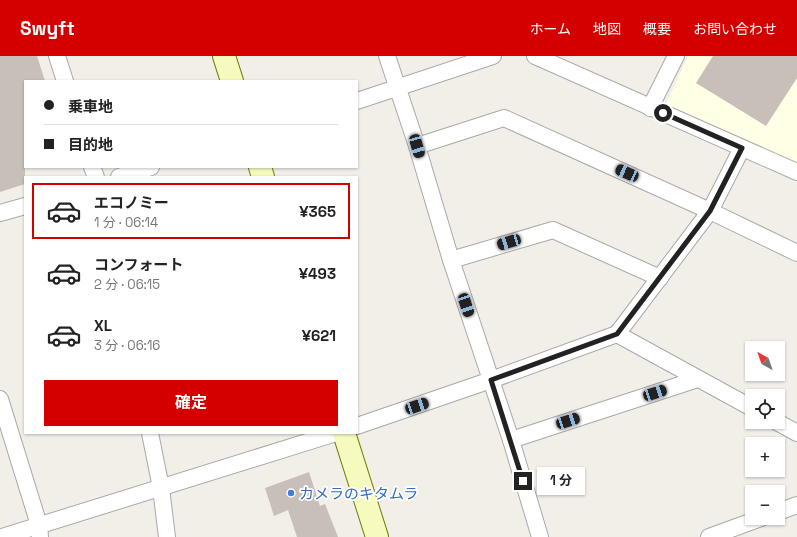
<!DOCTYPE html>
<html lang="ja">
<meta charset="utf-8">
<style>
:root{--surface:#fff;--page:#f2f2f2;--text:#222;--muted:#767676;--line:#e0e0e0;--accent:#d40000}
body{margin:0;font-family:"Space Grotesk","Noto Sans JP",sans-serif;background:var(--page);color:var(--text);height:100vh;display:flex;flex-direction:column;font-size:15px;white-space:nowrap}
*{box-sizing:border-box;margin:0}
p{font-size:13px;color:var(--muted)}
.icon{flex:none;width:22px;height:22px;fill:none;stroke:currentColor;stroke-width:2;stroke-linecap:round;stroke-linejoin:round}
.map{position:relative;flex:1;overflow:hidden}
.sheet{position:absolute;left:24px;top:120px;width:334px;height:258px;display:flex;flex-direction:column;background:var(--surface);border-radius:0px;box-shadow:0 1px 3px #0004}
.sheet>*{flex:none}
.top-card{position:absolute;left:24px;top:24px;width:334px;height:88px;border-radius:0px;box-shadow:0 1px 3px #0004;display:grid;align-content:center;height:88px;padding:0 20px;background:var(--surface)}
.needle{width:26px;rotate:320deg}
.fabs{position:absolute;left:745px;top:285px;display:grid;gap:8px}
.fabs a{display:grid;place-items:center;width:40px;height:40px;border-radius:0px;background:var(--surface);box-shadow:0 1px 3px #0004;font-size:20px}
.end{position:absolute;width:18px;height:18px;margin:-9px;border:5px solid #222;background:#fff;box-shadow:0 0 0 2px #fff}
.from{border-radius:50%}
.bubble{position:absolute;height:28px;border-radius:0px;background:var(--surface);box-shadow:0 1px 3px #0004;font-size:13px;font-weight:700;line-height:28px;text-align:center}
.car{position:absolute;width:12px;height:24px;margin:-12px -6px;border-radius:5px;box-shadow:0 0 3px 1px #0007;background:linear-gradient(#222 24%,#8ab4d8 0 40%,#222 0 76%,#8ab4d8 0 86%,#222 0)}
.top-card b{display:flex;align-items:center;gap:14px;height:38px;font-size:15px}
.top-card b+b{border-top:1px solid var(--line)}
.top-card i{width:10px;height:10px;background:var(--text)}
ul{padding:7px 0 0;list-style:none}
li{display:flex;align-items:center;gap:12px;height:56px;margin:0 8px 6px;padding:0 12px;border:2px solid transparent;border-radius:0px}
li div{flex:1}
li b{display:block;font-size:15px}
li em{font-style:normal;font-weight:700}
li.current{border-color:var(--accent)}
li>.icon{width:36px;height:36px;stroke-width:1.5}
.cta{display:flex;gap:8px;margin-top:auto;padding:8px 20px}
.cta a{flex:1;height:46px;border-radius:0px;background:var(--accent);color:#fff;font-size:16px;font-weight:700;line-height:46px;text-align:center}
header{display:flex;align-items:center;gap:24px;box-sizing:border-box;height:56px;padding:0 20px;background:var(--accent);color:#fff}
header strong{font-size:19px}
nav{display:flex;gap:22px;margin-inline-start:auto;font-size:14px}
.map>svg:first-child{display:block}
.education{fill:#ffffe5}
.building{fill:#c7bfb8}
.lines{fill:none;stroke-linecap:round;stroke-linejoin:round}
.street-casing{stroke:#a9a9a9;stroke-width:18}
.secondary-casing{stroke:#707d05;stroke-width:24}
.street{stroke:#fff;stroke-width:16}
.secondary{stroke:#f7fabf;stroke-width:22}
.route{stroke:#222;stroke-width:5}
.shop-dot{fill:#3f7fe0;stroke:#fff;stroke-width:1.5}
.labels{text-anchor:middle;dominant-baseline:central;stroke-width:3.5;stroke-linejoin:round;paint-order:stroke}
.shop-label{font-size:15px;fill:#366cbe;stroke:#fff;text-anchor:start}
</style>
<header>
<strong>Swyft</strong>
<nav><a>ホーム</a><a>地図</a><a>概要</a><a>お問い合わせ</a></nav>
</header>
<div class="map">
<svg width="797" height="481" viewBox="0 0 797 481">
<rect width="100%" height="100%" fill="#f2efe9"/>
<!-- education -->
<path class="education" d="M 688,0 L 797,0 L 797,107 L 665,50 Z"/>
<!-- building -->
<g class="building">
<path d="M 0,0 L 37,0 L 45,25 L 25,25 L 25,128 L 0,136 Z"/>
<path d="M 713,0 L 797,0 L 797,22 L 766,70 L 696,27 Z"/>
<path d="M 309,416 L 320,450 L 325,448 L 338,481 L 297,481 L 288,454 L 274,460 L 265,432 Z"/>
</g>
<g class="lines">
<defs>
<g id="street">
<path d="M 57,0 L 65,25"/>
<path d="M 387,0 L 417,90 L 451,204 L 511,384 L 540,481"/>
<path d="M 535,0 L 797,116"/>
<path d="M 357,45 L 493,0"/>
<path d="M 650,52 L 676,0"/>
<path d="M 417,90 L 504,62 L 710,155 L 797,197"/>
<path d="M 92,111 L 96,121"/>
<path d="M 119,121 L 151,111"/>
<path d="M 0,157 L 25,150"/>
<path d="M 451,204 L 553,174 L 660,222"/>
<path d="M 617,278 L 752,352"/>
<path d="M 0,343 L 39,469 L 40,481"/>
<path d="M 777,366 L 797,377"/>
<path d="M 357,370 L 491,324 L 617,278 L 710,155 L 742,92"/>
<path d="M 150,377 L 161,432 L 167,481"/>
<path d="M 511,384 L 698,323"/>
<path d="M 778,456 L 797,449"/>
<path d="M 2,481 L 336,377"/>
<path d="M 709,481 L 761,462"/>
</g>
<g id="secondary">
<path d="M 224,0 L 232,25"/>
<path d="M 260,111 L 263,121"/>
<path d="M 344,377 L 377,481"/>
</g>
</defs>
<!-- street casing -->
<use href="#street" class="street-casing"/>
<!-- secondary casing -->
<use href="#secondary" class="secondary-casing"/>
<!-- street -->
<use href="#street" class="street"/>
<!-- secondary -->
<use href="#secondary" class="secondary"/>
</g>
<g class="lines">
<!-- route -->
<path class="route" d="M 523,425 L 491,324 L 617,278 L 710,155 L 742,92 L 663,57"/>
</g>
<!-- markers -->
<circle class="shop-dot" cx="291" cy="437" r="4"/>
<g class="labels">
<!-- shop labels -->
<g class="shop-label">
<text x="299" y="437">カメラのキタムラ</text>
</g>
</g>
</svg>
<div class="fabs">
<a><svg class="needle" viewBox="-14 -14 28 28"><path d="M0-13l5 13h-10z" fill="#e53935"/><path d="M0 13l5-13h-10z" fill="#767676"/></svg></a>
<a><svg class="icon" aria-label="locate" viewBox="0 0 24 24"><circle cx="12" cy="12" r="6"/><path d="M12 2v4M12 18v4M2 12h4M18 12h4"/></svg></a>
<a>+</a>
<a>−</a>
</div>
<i class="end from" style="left:663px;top:57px"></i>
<i class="end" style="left:523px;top:425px"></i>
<div class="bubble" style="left:537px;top:411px;width:48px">1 分</div>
<i class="car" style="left:417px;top:90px;rotate:164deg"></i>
<i class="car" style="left:627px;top:117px;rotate:294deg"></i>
<i class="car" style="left:509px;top:186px;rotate:253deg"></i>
<i class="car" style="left:466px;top:249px;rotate:162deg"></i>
<i class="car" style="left:655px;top:337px;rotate:72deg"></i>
<i class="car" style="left:417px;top:350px;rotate:71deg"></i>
<i class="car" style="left:568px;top:365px;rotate:72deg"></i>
<div class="top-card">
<b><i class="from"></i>乗車地</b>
<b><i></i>目的地</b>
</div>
<section class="sheet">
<ul>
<li class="current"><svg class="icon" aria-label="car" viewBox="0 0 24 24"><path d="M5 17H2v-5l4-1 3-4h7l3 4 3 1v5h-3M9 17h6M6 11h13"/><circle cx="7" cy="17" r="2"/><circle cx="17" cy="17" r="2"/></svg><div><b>エコノミー</b><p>1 分 · 06:14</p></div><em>¥365</em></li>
<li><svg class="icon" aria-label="car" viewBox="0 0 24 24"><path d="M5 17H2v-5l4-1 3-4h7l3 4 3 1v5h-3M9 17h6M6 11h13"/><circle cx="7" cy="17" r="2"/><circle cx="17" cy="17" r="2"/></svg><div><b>コンフォート</b><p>2 分 · 06:15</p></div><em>¥493</em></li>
<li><svg class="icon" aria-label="car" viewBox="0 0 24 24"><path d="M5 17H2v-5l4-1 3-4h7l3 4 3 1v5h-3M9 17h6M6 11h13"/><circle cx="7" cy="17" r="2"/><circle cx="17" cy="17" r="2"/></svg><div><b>XL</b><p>3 分 · 06:16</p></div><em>¥621</em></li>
</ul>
<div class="cta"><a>確定</a></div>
</section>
</div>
